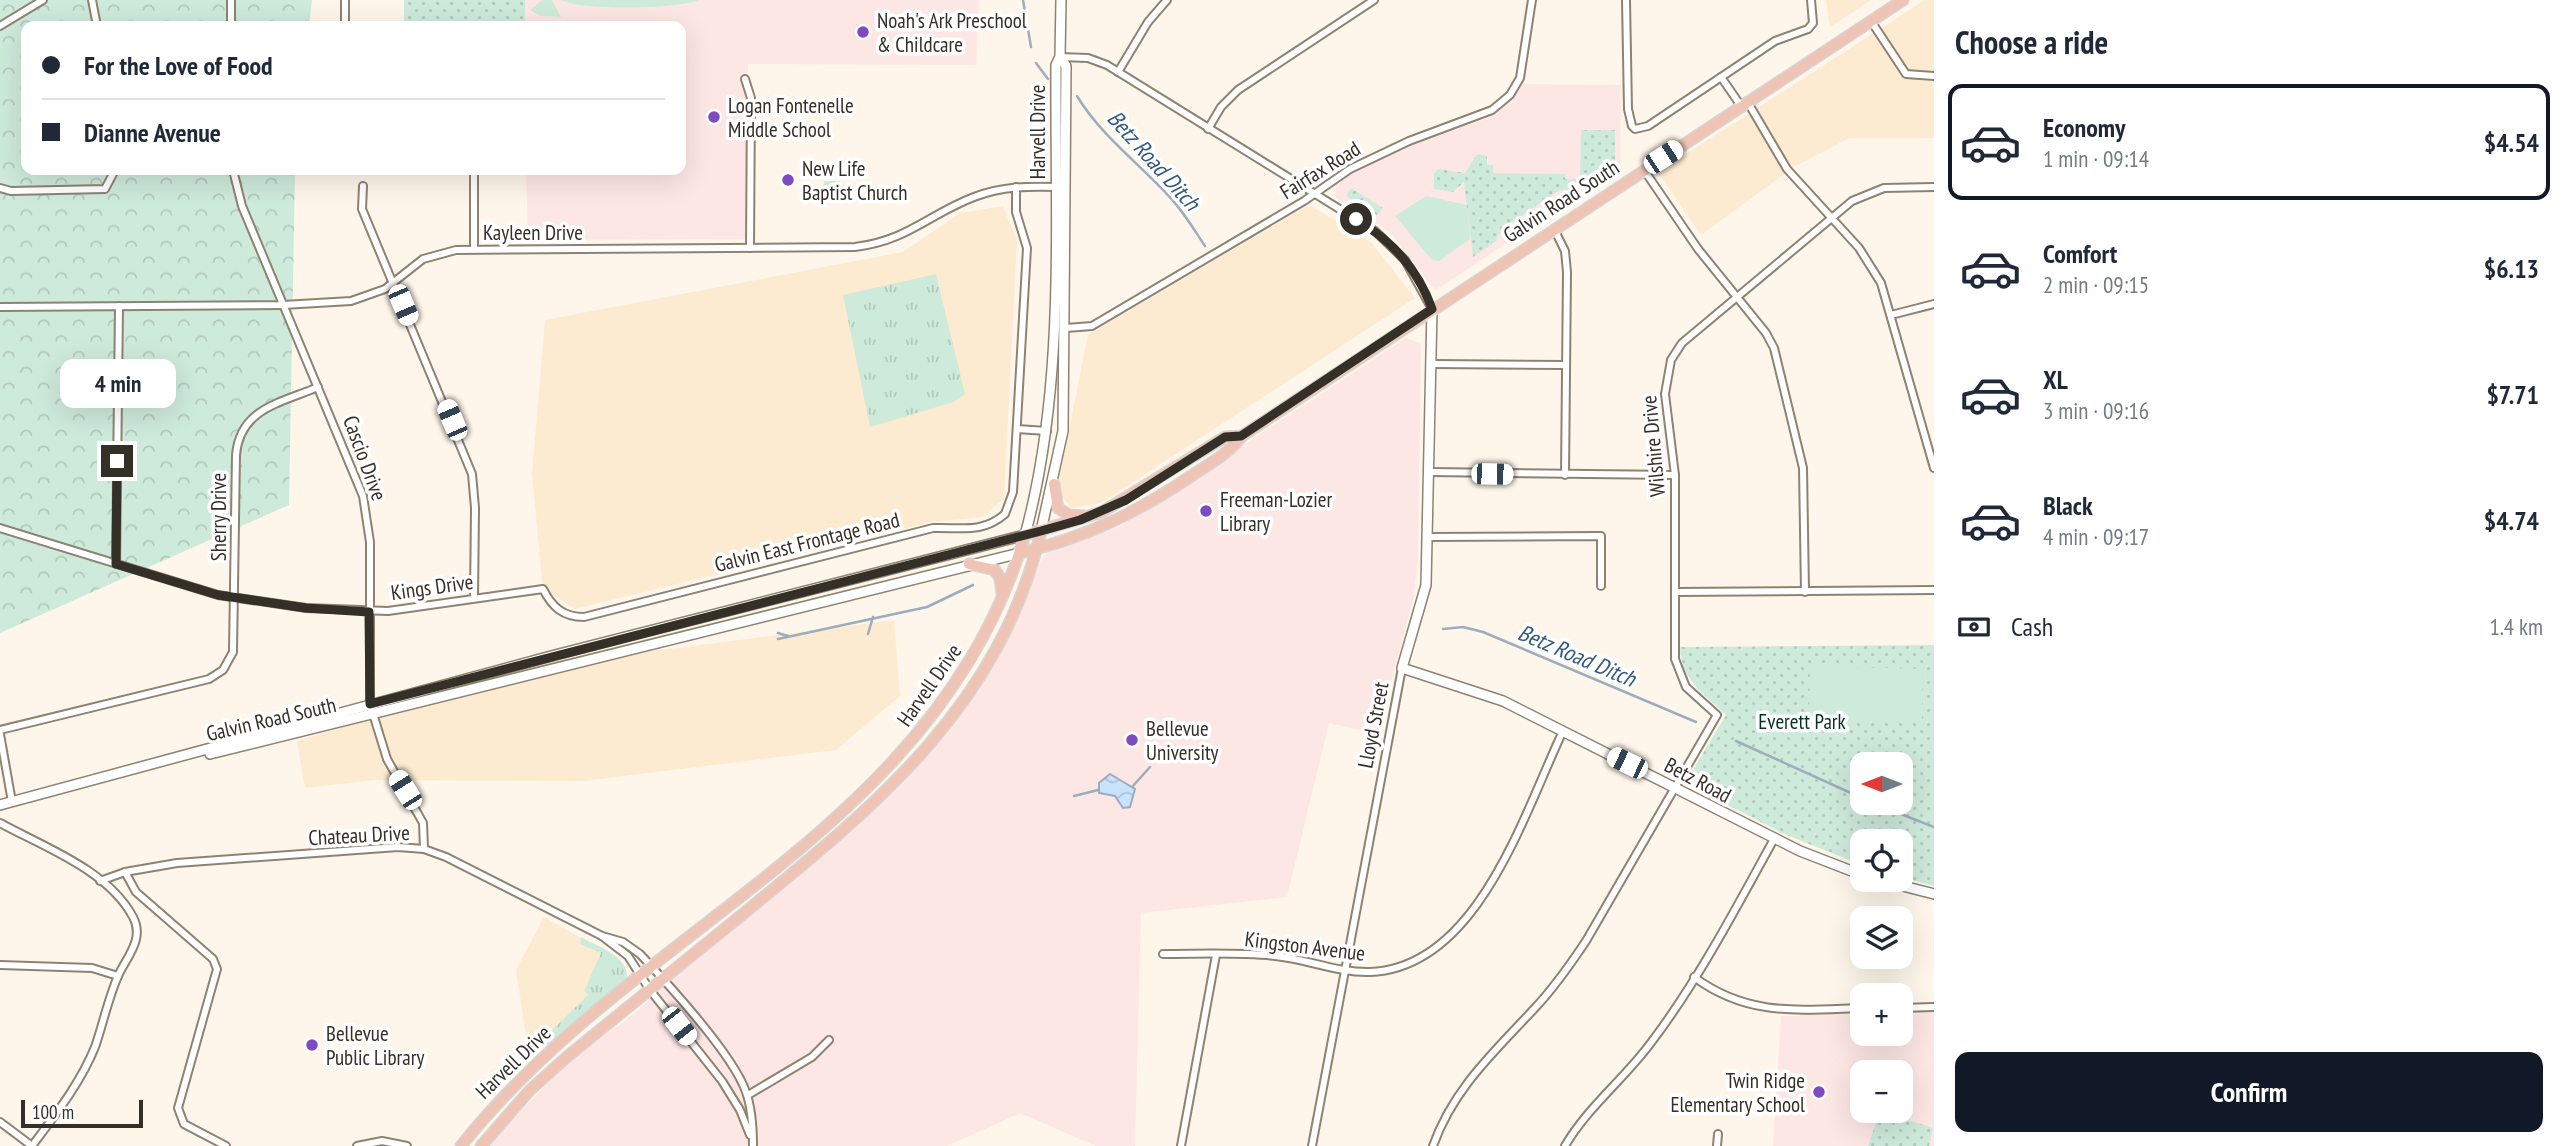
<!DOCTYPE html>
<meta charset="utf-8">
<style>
:root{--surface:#fff;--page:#f6f6f7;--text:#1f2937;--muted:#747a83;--line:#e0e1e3;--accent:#111827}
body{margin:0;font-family:"PT Sans Narrow",sans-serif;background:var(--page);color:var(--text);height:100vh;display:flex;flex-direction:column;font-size:26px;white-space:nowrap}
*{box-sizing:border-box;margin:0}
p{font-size:23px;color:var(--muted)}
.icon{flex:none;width:38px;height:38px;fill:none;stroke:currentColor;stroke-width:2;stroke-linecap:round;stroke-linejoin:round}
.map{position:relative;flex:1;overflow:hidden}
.side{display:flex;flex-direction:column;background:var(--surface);width:630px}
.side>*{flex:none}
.hud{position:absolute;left:21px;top:21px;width:665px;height:154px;border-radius:14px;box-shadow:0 7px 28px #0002;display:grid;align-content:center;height:154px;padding:0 21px;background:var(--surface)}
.needle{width:46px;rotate:270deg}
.fabs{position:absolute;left:1850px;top:752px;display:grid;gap:14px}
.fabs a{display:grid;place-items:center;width:63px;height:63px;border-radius:14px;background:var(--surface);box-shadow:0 7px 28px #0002;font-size:35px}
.scale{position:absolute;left:21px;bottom:18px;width:122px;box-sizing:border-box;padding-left:7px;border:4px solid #342f27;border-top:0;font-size:19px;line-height:24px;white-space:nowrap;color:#342f27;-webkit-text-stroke:5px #fff;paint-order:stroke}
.end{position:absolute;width:32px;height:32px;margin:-16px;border:9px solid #342f27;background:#fff;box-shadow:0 0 0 4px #fff}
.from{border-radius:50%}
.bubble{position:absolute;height:49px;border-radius:14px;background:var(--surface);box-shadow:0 7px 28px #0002;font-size:23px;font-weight:700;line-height:49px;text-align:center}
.car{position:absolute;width:21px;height:42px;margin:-21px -10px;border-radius:9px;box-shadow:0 0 5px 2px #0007;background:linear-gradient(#fff 24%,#345 0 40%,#fff 0 76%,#345 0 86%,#fff 0)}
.hud b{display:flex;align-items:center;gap:24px;height:66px;font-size:26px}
.hud b+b{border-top:2px solid var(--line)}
.hud i{width:18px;height:18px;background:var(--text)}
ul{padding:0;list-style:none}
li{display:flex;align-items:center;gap:21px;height:116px;margin:0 14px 10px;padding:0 7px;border:4px solid transparent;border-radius:14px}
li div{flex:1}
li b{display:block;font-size:26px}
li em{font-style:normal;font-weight:700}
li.active{border-color:var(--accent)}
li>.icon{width:63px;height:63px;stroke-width:1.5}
h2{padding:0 21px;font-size:32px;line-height:84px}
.pay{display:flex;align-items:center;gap:18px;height:77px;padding:0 21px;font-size:26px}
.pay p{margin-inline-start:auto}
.primary-button{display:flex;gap:14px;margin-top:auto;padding:14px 21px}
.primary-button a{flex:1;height:80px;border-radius:14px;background:var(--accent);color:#fff;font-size:28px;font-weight:700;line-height:80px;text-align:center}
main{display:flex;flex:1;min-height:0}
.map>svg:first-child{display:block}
.built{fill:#fcebd1}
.education{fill:#fde7e5;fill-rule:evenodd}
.grass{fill:url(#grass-tufts)}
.forest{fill:url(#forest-crowns)}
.park{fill:url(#park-dots);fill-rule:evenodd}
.garden{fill:#ceeadb}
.water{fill:url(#water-waves);stroke:#9cadbe;stroke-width:2}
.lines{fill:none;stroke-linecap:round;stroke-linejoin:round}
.stream{stroke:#9cadbe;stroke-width:2.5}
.street-casing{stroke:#8e8372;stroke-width:10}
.secondary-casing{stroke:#8e8372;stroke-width:12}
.primary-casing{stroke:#d6d5d4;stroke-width:13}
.street{stroke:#fff;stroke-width:6}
.secondary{stroke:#fff;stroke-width:9}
.primary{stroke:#efc4b5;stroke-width:10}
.route{stroke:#342f27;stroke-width:9}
.poi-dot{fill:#7d4ac1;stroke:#fff;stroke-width:2.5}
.labels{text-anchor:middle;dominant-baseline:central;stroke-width:7;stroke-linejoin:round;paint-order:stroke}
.poi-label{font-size:21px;fill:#342f27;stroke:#fff;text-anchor:start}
.street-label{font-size:21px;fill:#342f27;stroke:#fff}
.park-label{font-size:21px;fill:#033320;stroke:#fff}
.water-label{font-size:23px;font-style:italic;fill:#345a80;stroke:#fff}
</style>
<main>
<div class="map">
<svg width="1934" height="1146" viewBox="0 0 1934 1146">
<defs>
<pattern id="grass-tufts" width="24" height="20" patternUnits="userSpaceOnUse" patternTransform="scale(1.75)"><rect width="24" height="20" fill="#ceeadb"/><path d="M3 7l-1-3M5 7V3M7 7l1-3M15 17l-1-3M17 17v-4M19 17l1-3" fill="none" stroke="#b2c9bc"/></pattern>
<pattern id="forest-crowns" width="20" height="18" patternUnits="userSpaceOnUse" patternTransform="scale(1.75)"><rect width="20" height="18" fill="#ceeadb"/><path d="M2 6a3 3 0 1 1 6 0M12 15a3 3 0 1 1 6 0" fill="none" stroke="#b2c9bc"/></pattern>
<pattern id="park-dots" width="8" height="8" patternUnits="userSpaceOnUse" patternTransform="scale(1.75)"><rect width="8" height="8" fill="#ceeadb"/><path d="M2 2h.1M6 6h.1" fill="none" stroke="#b2c9bc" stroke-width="1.8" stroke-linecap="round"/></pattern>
<pattern id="water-waves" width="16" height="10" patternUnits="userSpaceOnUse" patternTransform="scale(1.75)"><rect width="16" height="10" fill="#c9e3fe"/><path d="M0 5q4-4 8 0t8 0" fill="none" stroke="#adc3da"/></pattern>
</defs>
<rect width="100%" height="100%" fill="#fef6ea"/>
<!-- built -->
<g class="built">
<path d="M 1826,0 L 1871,0 L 1830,27 Z"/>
<path d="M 1925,0 L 1934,0 L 1934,138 L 1849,138 L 1794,167 L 1701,235 L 1658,172 Z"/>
<path d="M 1003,206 L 1017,241 L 1004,498 L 983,517 L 931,522 L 575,609 L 543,589 L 532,473 L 545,320 L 903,252 L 960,213 Z"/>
<path d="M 1305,207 L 1313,207 L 1371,242 L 1415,298 L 1101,503 L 1072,508 L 1057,491 L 1088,335 Z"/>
<path d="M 894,620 L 900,696 L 836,750 L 583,781 L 375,780 L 305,788 L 297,741 L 558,660 L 678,648 Z"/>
<path d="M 544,917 L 614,957 L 602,997 L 551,1043 L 528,1048 L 516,970 Z"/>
</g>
<!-- education -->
<g class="education">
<path d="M 525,0 L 979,0 L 976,65 L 748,64 L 745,239 L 528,240 L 526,170 L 681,170 L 681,26 L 525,26 Z"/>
<path d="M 1523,84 L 1621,85 L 1620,169 L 1437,289 L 1432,287 L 1391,233 L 1336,198 L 1336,186 L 1351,173 L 1391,153 L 1488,118 L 1512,101 Z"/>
<path d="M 1406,338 L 1421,344 L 1418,556 L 1414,596 L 1377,734 L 1329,723 L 1287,897 L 1141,913 L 1135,1146 L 1096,1146 L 1020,1113 L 947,1146 L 487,1146 L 564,1066 L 636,1012 L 686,965 L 856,827 L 906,779 L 935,746 L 1012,631 L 1042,558 L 1048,552 L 1119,527 Z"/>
<path d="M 1934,1007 L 1934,1146 L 1773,1146 L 1781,1016 L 1800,1016 L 1801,1010 L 1862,1008 L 1862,1034 L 1900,1034 L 1901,1008 ZM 1862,1073 L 1900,1073 L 1900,1111 L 1862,1111 Z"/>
</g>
<!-- grass -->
<g class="grass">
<path d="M 936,274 L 965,394 L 954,402 L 870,427 L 843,295 Z"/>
<path d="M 581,937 C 599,947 631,957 627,981 L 546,1048 L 534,1035 L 536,1033 L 543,1039 L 588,995 L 584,991 L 601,953 L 580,944 Z"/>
</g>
<!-- forest -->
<path class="forest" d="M 0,0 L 312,0 L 309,26 L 26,26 L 26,170 L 295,170 L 289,505 L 0,633 Z"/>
<!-- park -->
<g class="park">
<path d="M 404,0 L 525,0 L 525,26 L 414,26 L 404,22 Z"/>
<path d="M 1581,130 L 1615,130 L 1615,161 L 1580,187 L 1558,191 L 1502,229 L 1495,242 L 1473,257 L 1464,182 L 1453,192 L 1434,189 L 1434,174 L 1438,169 L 1465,173 L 1477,154 L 1487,156 L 1487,165 L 1493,165 L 1493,173 L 1565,174 L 1565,179 L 1580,179 Z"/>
<path d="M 824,181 L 840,181 L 840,200 L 823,200 Z"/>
<path d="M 1351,188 L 1383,208 L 1377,216 L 1346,196 Z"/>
<path d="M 1934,645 L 1934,886 L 1901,877 L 1900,842 L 1862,842 L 1862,865 L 1784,834 L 1685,783 L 1726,715 C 1704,693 1681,681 1680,647 ZM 1862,765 L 1900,765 L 1900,803 L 1862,803 Z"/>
<path d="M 1880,1111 L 1933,1128 L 1929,1146 L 1868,1146 Z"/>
</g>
<!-- garden -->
<g class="garden">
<path d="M 542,0 L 552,0 L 561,17 L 541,16 L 530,10 Z"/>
<path d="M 561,0 L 699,0 C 677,9 581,11 561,0 Z"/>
<path d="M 1426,196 L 1467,205 L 1470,239 L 1439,261 L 1432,260 L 1395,216 Z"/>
<path d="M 1810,666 L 1923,669 L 1922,721 L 1809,718 Z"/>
</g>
<!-- water -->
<path class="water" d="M 1110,774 L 1135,789 L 1130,807 L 1123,808 L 1115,796 L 1099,793 L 1099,783 Z"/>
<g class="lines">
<!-- stream -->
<g class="stream">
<path d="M 1023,0 L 1031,47"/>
<path d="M 1036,63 L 1048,79"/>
<path d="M 1077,96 C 1100,134 1136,161 1166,193 C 1182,209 1193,228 1205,246"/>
<path d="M 1443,629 L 1463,627 L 1483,632 L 1696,722"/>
<path d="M 778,633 L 788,636"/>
<path d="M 868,634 L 873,617"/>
<path d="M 778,639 L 927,607 L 973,585"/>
<path d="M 1736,741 L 1862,798"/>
<path d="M 1132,787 L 1150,767"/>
<path d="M 1074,796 L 1098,790"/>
<path d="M 1873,803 L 1934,827"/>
</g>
<defs>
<g id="street">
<path d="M 92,0 L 97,26"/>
<path d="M 231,0 L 231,26"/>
<path d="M 1626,0 L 1628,109 L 1632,126 L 1635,129 L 1648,126 L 1775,41 L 1808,29 L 1813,23 L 1811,0"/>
<path d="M 1871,21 L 1906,74 L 1934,76"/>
<path d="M 0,26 L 43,0"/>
<path d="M 345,26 L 345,0"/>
<path d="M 1060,57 L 1088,58 L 1107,65 L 1375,231 L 1405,260 L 1432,309"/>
<path d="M 1118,72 L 1148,22 L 1167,0"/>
<path d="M 1721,77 L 1741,106"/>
<path d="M 745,79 L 751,98 L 750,248"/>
<path d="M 1747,101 L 1787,169 L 1859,248 L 1881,283 L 1934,468"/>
<path d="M 1208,129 L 1221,107 L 1238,90 L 1374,0"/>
<path d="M 233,170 L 242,206 L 363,496 L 370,542 L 370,704 L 387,759 L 423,823 L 424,849"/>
<path d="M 474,170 L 474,249"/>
<path d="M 1644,170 L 1698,249 L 1766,333 L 1774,348 L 1803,468 L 1805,592"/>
<path d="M 363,186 L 362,209 L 472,474 L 475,508 L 474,598"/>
<path d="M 0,188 L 11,191 L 105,189 L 115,170"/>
<path d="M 1554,229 L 1565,251 L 1567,272 L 1565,475"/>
<path d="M 0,307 L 283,305 L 351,301 L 385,289 L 423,259 L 456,250 L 855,247 C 907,241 929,214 974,197 C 1002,186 1030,186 1060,187"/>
<path d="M 1891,315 L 1934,304"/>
<path d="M 1066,328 L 1092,326 L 1304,201 L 1350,169 L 1409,141 L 1492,110 L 1510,95 L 1520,78 L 1532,0"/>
<path d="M 1432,364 L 1566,365"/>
<path d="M 1017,429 L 1047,431"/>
<path d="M 1430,472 L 1675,475"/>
<path d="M 0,528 L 218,595 L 306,608 L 388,611 L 543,589 C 552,607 563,617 584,617 L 933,528 C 960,527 982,534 1005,514 L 1013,492 L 1027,248 L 1016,212 L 1016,187"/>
<path d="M 1428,537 L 1601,536 L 1601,586"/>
<path d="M 116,564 L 119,306"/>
<path d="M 1675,592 L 1934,590"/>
<path d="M 0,730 L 209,679 L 223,670 L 233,652 L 236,455 C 240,408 281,403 318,387"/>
<path d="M 0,734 L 12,802"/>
<path d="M 0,823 C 44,847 108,870 133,917 C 145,939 126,958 118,976 C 108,999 103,1024 95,1047 C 80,1084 55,1115 32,1146"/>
<path d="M 125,872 L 136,892 L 213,959 L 217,969 L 178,1108 L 184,1124 L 226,1146"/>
<path d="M 100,881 L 125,872 L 177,863 L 398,847 L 424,849 L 446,857 L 602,936 L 623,942 L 640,954 C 669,985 733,1054 746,1092 C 752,1109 753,1128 753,1146"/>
<path d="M 602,936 L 628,956 L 650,990 L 722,1081 L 740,1110 L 750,1135"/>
<path d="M 1163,954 C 1200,954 1239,952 1275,956 C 1307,959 1338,973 1370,972 C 1478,968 1524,813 1563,731"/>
<path d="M 0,965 L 92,968 L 118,976"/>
<path d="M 1694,977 C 1748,1017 1799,1010 1862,1008"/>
<path d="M 1900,1008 L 1934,1007"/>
<path d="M 748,1095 L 812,1057 L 829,1040"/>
<path d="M 0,1122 L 32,1146"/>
<path d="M 357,1146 L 382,1141 L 407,1146"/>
<path d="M 1181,1146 L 1216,955"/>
<path d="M 1312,1146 L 1402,668"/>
<path d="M 1433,1146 C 1453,1089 1494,1052 1534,1009 C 1554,988 1570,965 1586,941 L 1717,715 L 1686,687 L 1675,659 L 1675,475 L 1665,394 L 1671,360 L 1682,343 L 1852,201 L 1884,188 L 1934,187"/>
<path d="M 1565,1146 C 1587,1108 1624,1079 1650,1044 C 1698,981 1736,908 1774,839"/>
<path d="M 1717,1146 L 1718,1134"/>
</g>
<g id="secondary">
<path d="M 1432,309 L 1426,585 L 1402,668 L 1503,701 L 1800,851 L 1862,875"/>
<path d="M 1041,531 L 1063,431 L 1066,66 L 1060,57"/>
<path d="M 210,754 L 1020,553"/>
<path d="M 0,805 L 555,655 L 1025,535 C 1066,385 1055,220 1056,65 L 1060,57 L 1061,0"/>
<path d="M 1879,880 L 1934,894"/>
</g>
<g id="primary">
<path d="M 1054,484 L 1058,508 L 1069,515 L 1084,516"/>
<path d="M 1020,553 C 1086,537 1135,514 1191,476 C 1209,464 1228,454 1242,436 L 1903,0"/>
<path d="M 969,564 L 995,570 L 1000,578 L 1002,593"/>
<path d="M 461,1146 C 640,921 935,834 1025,535 L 1102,512 L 1225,437 L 1242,436"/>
<path d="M 481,1146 L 530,1090 L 568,1056 C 628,1007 688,958 749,909 C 879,803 1001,703 1041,531"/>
</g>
</defs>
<!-- street casing -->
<use href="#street" class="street-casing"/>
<!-- secondary casing -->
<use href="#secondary" class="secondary-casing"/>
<!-- primary casing -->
<use href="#primary" class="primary-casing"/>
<!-- street -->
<use href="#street" class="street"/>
<!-- secondary -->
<use href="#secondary" class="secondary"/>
<!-- primary -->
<use href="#primary" class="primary"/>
</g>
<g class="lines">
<!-- route -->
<path class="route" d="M 117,461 L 116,564 L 218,595 L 306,608 L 369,612 L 370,704 L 1041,531 L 1080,520 L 1126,500 L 1225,437 L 1241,436 L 1432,309 C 1418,269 1391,240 1356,219"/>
</g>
<!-- markers -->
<g class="poi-dot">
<circle cx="863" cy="32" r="7"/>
<circle cx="714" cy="117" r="7"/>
<circle cx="788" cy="180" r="7"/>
<circle cx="1206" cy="511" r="7"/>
<circle cx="1132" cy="740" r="7"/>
<circle cx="312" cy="1045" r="7"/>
<circle cx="1819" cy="1092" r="7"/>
</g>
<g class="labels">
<!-- poi labels -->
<g class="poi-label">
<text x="877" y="20">Noah's Ark Preschool<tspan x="877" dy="24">&amp; Childcare</tspan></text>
<text x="728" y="105">Logan Fontenelle<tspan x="728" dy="24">Middle School</tspan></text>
<text x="802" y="168">New Life<tspan x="802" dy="24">Baptist Church</tspan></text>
<text x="1220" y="499">Freeman-Lozier<tspan x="1220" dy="24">Library</tspan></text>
<text x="1146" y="728">Bellevue<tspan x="1146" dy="24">University</tspan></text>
<text x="326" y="1033">Bellevue<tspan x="326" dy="24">Public Library</tspan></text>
<text x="1805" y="1080" text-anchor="end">Twin Ridge<tspan x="1805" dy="24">Elementary School</tspan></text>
</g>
<!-- street labels -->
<g class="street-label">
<text transform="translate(1037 132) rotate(-90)">Harvell Drive</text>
<text transform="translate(1320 170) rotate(-32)">Fairfax Road</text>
<text transform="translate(1561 201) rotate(-33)">Galvin Road South</text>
<text x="533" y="232">Kayleen Drive</text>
<text transform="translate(1653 446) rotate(-95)">Wilshire Drive</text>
<text transform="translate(365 458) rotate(70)">Cascio Drive</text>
<text transform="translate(218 517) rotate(-90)">Sherry Drive</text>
<text transform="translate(807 542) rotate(-14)">Galvin East Frontage Road</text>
<text transform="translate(432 587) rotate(-8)">Kings Drive</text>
<text transform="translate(929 685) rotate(-55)">Harvell Drive</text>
<text transform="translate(271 719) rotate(-13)">Galvin Road South</text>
<text transform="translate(1373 725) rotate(-79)">Lloyd Street</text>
<text transform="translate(1698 780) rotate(28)">Betz Road</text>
<text transform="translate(359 835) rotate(-3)">Chateau Drive</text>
<text transform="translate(1305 946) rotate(7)">Kingston Avenue</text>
<text transform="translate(513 1062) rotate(-44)">Harvell Drive</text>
</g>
<!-- park labels -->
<g class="park-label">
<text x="1802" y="721">Everett Park</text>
</g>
<!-- water labels -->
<g class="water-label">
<text transform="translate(1154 160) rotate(48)">Betz Road Ditch</text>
<text transform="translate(1577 655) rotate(23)">Betz Road Ditch</text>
</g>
</g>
</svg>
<div class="fabs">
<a><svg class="needle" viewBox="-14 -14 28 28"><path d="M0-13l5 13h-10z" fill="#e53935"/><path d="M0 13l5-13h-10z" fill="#747a83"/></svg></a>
<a><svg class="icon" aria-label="locate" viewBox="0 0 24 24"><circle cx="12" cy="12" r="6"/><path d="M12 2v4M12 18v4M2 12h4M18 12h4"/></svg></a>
<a><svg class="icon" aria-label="layers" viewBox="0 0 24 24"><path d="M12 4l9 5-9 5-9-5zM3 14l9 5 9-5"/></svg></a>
<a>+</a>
<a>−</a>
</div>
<div class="scale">100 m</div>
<i class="end from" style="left:1356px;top:219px"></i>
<i class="end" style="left:117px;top:461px"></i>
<div class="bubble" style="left:60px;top:359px;width:116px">4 min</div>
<i class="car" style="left:1663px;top:157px;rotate:57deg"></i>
<i class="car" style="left:403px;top:305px;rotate:157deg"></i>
<i class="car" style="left:452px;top:420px;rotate:337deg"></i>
<i class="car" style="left:1492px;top:474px;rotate:91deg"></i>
<i class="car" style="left:1627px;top:763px;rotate:296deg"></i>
<i class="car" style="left:405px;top:790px;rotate:328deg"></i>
<i class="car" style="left:679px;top:1026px;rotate:142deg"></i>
<div class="hud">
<b><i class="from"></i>For the Love of Food</b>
<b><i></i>Dianne Avenue</b>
</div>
</div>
<section class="side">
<h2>Choose a ride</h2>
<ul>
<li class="active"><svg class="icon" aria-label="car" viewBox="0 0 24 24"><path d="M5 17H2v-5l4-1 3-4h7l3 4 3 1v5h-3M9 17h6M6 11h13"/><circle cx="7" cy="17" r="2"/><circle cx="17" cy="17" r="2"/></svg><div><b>Economy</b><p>1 min · 09:14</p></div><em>$4.54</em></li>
<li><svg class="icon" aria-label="car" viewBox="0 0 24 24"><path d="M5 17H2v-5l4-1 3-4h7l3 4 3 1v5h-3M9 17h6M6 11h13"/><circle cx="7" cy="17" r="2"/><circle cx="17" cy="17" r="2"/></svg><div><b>Comfort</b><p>2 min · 09:15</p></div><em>$6.13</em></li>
<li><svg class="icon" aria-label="car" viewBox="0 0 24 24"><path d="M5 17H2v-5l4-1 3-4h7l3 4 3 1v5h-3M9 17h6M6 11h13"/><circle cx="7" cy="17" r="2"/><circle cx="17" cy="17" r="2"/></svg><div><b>XL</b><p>3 min · 09:16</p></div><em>$7.71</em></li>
<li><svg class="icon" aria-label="car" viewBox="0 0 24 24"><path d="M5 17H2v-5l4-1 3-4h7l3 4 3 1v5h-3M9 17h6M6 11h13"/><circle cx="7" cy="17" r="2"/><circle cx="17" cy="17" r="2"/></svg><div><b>Black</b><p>4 min · 09:17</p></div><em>$4.74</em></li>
</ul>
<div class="pay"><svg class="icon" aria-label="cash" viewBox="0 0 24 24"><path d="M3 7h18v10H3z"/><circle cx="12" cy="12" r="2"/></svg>Cash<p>1.4 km</p></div>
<div class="primary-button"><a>Confirm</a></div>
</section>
</main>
